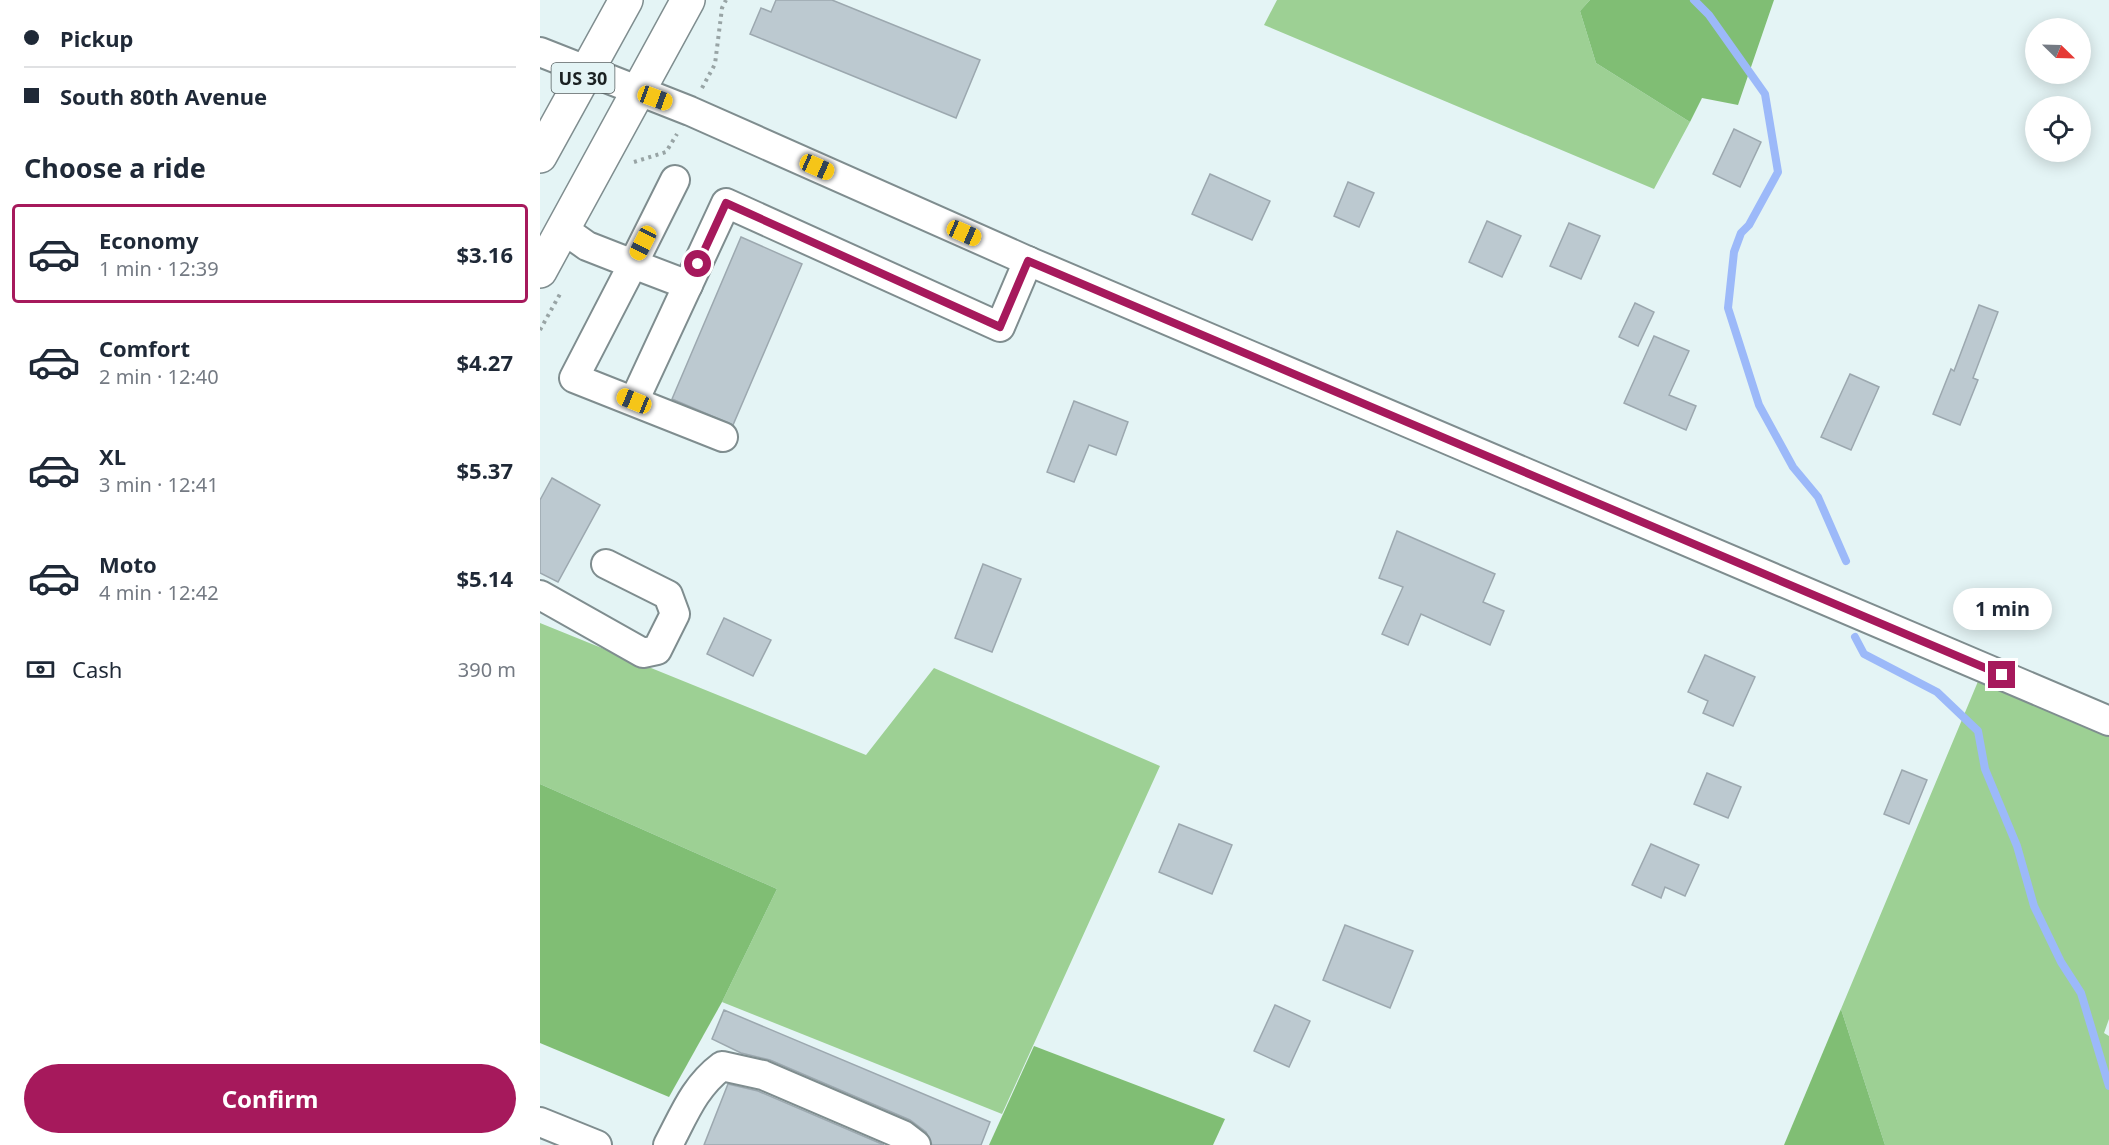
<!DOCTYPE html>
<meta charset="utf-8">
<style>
:root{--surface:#fff;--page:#f2f2f3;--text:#1f2937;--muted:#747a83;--line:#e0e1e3;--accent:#a6195c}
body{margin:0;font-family:"Noto Sans",sans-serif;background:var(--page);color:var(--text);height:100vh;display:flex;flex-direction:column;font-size:22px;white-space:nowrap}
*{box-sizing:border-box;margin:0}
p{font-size:20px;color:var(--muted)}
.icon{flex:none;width:33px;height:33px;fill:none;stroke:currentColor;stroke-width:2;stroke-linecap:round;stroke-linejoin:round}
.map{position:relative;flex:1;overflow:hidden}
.drawer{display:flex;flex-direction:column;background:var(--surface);width:540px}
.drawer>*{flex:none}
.hud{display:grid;align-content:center;height:132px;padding:0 24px;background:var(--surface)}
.needle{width:39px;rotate:113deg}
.controls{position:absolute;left:1485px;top:18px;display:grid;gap:12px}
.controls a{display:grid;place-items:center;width:66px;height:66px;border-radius:50%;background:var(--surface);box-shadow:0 3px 15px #0003;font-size:30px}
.end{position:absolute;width:27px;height:27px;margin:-14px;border:8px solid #a6195c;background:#fff;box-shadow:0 0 0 3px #fff}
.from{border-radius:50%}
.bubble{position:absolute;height:42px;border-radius:21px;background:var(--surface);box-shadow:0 3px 15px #0003;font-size:20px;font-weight:700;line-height:42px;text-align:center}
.car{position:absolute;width:18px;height:36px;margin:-18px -9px;border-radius:8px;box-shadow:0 0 4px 2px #0007;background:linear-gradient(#f5c518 24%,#345 0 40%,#f5c518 0 76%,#345 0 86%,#f5c518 0)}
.hud b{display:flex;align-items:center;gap:21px;height:57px;font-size:22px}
.hud b+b{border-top:2px solid var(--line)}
.hud i{width:15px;height:15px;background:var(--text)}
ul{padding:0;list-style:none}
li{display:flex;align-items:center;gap:18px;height:99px;margin:0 12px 9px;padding:0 12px;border:3px solid transparent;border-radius:6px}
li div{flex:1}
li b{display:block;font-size:22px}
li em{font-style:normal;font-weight:700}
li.active{border-color:var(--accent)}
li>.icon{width:54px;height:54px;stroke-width:1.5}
h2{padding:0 24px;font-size:27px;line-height:72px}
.pay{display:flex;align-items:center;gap:15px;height:66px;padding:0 24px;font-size:22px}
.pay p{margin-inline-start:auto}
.cta{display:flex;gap:12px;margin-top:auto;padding:12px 24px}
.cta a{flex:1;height:69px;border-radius:36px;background:var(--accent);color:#fff;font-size:24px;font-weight:700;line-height:69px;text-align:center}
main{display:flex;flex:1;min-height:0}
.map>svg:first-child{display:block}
.green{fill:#9dd094}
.forest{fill:#80be74}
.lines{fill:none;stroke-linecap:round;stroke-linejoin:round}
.stream{stroke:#9cb9f9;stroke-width:8}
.building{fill:#bcc9d0;stroke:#9ca8af;stroke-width:1.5}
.minor-casing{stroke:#7f8d8f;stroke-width:32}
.major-casing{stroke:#7f8d8f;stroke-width:36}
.path{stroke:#98a4a5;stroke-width:4;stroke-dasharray:3 4.5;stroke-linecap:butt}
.minor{stroke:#fff;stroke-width:28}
.major{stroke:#fff;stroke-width:33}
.route{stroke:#a6195c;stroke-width:8}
.labels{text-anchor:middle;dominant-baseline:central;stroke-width:6;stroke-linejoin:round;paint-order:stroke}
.shield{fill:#e4f4f5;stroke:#576061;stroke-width:1.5}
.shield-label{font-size:18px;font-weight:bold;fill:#1b2122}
</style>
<main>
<section class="drawer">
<div class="hud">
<b><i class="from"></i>Pickup</b>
<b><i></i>South 80th Avenue</b>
</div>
<h2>Choose a ride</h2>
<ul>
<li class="active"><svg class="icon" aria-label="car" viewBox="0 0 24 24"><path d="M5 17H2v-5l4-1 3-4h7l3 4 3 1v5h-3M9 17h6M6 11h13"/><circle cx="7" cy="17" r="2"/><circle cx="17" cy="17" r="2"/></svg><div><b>Economy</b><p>1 min · 12:39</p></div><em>$3.16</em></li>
<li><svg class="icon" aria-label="car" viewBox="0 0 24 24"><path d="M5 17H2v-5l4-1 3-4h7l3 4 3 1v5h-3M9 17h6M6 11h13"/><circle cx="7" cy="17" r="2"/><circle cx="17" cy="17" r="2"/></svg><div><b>Comfort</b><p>2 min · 12:40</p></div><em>$4.27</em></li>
<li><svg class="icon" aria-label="car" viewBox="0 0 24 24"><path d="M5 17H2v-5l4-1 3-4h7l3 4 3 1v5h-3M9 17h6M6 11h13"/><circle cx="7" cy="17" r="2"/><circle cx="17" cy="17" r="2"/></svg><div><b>XL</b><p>3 min · 12:41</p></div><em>$5.37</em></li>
<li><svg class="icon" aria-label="car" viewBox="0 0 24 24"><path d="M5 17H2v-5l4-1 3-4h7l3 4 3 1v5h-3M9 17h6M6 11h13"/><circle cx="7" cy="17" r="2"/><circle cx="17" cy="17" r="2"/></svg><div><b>Moto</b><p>4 min · 12:42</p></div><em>$5.14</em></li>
</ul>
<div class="pay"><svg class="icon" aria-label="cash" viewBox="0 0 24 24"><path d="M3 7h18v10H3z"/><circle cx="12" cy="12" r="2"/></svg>Cash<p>390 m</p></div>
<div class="cta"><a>Confirm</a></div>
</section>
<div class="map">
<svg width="1569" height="1145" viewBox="0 0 1569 1145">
<rect width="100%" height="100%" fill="#e4f4f5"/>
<!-- green -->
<g class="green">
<path d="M 737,0 L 1050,0 L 1040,11 L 1056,63 L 1150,122 L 1114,189 L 724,25 Z"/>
<path d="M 0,623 L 326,755 L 394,668 L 620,766 L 462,1114 L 182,1002 L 237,889 L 0,784 Z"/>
<path d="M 1439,679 L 1569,736 L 1569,1019 L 1564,1033 L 1569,1036 L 1569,1145 L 1345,1145 L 1301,1009 Z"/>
</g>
<!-- forest -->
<g class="forest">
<path d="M 1050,0 L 1234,0 L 1198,105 L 1162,98 L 1150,122 L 1056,63 L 1040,11 Z"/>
<path d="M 0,784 L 237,889 L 182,1002 L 129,1097 L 0,1043 Z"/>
<path d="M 1301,1009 L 1345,1145 L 1244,1145 Z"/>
<path d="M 494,1046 L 685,1119 L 673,1145 L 449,1145 Z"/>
</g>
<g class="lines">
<!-- stream -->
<g class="stream">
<path d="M 1154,0 L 1169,15 L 1225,94 L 1238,172 L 1209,225 L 1201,233 L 1194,252 L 1188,308 L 1219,405 L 1253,467 L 1278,497 L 1306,561"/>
<path d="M 1315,637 L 1324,654 L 1397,692 L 1438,731 L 1445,769 L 1477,846 L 1494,906 L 1521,962 L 1541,993 L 1569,1086"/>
</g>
</g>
<!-- building -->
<g class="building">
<path d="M 236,0 L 292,0 L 440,60 L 416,118 L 210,34 L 221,8 L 231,12 Z"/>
<path d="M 1194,129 L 1221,142 L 1200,187 L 1173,174 Z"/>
<path d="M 670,174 L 730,201 L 712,240 L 652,214 Z"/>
<path d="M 808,182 L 834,193 L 819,227 L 794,216 Z"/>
<path d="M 947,221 L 981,236 L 962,277 L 929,262 Z"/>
<path d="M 1029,223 L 1060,236 L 1041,279 L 1010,266 Z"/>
<path d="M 201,237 L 262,264 L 193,425 L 132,399 Z"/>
<path d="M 1095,303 L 1114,312 L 1098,346 L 1079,337 Z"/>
<path d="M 1439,305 L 1458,312 L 1433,378 L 1438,380 L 1420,425 L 1393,414 L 1411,369 L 1414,371 Z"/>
<path d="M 1114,336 L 1149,351 L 1129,395 L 1156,406 L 1146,430 L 1084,403 Z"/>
<path d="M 1310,374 L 1339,387 L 1311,450 L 1281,437 Z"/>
<path d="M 534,401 L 588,422 L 576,455 L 549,445 L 534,482 L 507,472 Z"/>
<path d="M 12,478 L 60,505 L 18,582 L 0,573 L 0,500 Z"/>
<path d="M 857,531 L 955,574 L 943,602 L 964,611 L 950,645 L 881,614 L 868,645 L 842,634 L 863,587 L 839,578 Z"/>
<path d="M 443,564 L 481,579 L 452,652 L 415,638 Z"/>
<path d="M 184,618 L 231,640 L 213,676 L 167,654 Z"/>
<path d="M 1165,655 L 1215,677 L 1193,726 L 1163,713 L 1168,701 L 1148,692 Z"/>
<path d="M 1362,770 L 1387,780 L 1369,824 L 1344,814 Z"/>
<path d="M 1167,773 L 1201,787 L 1188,818 L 1154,804 Z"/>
<path d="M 639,824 L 692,845 L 672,894 L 619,872 Z"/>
<path d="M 1111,844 L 1159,865 L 1145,896 L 1125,887 L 1121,898 L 1092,885 Z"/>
<path d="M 805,925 L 873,951 L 850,1008 L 783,980 Z"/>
<path d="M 735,1005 L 770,1021 L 749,1067 L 714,1051 Z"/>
<path d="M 184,1010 L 450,1122 L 441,1145 L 392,1145 L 386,1132 L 370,1120 L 230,1060 L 201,1053 L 172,1039 Z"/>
<path d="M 188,1084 L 218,1091 L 344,1145 L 164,1145 Z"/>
</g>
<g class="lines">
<defs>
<g id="minor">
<path d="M 0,52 L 150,111 L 488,261 L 1569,721"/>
<path d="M 135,180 L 93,264 L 148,285"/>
<path d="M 23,229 L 47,246 L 93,264 L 34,378 L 183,437"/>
<path d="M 94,401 L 186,203 L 460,327 L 488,261"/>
<path d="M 0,595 L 103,653 L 117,650 L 135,614 L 128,595 L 66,564"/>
<path d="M 0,1122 L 57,1145"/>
<path d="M 128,1145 C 144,1115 154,1087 182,1066 L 223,1075 L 363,1135 L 376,1145"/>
</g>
<g id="major">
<path d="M 0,156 L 86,0"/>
<path d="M 0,271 L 148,0"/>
</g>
</defs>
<!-- minor casing -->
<use href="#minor" class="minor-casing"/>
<!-- major casing -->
<use href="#major" class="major-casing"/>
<!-- path -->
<g class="path">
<path d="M 162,88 L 175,64 L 182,8 L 186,0"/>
<path d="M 94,162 L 126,152 L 137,134"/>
<path d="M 0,330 L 20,294"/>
</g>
<!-- minor -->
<use href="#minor" class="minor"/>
<!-- major -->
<use href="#major" class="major"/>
</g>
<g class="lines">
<!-- route -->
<path class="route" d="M 158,264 L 186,203 L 460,327 L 488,261 L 1462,675"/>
</g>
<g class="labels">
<!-- shield labels -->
<rect class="shield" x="11.5" y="63" width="63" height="30" rx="4.5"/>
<g class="shield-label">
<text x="43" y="78">US 30</text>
</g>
</g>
</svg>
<div class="controls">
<a><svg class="needle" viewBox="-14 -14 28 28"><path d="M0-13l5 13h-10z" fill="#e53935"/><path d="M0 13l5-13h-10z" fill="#747a83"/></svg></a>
<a><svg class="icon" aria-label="locate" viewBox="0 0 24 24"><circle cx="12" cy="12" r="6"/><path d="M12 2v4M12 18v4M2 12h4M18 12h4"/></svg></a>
</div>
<i class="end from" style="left:158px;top:264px"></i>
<i class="end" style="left:1462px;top:675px"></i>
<div class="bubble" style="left:1413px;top:588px;width:99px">1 min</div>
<i class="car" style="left:115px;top:98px;rotate:110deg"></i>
<i class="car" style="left:277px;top:167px;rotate:114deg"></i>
<i class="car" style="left:424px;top:233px;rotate:114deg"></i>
<i class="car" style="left:103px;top:243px;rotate:207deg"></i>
<i class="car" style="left:94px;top:401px;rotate:292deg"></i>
</div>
</main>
